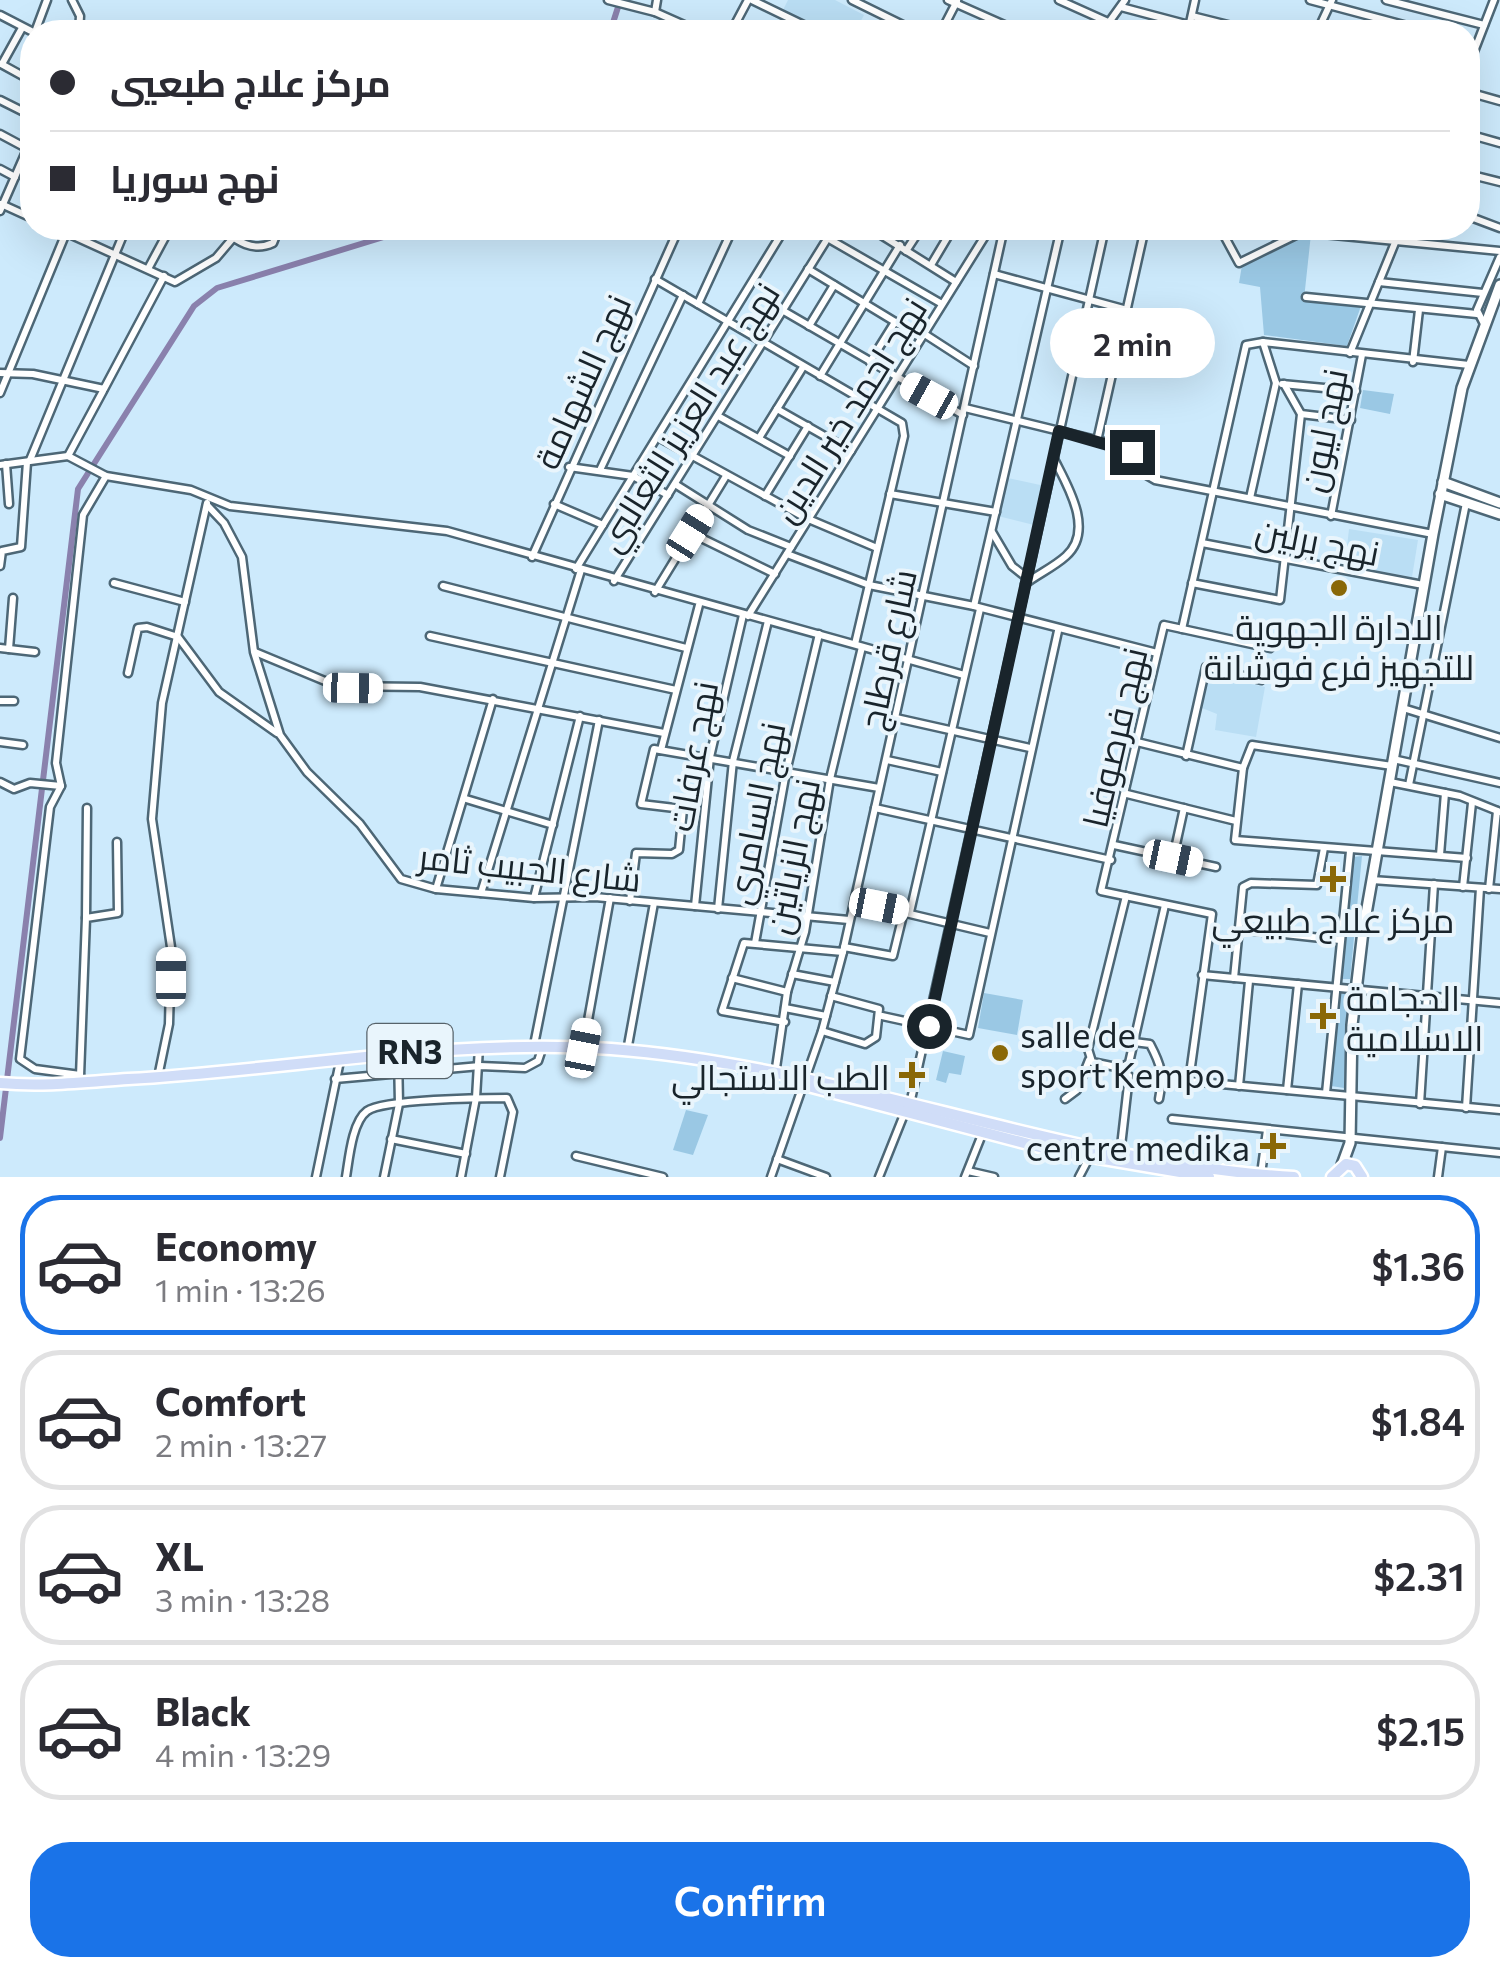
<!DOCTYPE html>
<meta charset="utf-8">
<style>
:root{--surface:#fff;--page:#f7f7f7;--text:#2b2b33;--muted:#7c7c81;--line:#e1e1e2;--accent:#1a73e8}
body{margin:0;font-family:Commissioner,Cairo,sans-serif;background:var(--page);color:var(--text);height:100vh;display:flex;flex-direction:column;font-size:38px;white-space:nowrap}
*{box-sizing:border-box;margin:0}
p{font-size:32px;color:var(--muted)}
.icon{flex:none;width:55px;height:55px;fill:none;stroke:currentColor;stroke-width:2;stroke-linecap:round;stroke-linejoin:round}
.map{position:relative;height:1177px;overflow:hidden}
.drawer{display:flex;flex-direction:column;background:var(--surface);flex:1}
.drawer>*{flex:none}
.guide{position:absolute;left:20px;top:20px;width:1460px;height:220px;border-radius:40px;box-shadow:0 10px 40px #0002;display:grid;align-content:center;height:220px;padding:0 30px;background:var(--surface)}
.end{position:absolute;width:45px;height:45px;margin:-22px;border:12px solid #19242b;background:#fff;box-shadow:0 0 0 5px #fff}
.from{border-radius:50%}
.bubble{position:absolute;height:70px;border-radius:35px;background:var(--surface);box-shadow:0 10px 40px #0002;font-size:32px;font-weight:600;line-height:70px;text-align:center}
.car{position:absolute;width:30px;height:60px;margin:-30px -15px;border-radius:12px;box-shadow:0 0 8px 2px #0007;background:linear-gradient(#fff 24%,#345 0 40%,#fff 0 76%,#345 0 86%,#fff 0)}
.guide b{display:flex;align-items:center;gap:35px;height:95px;font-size:38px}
.guide b+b{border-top:2px solid var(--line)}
.guide i{width:25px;height:25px;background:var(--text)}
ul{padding:18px 0 0;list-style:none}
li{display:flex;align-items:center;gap:30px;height:140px;margin:0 20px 15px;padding:0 10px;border:5px solid var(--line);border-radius:40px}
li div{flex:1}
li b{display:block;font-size:38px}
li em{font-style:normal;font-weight:600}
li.current{border-color:var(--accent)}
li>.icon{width:90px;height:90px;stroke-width:1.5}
.cta{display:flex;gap:20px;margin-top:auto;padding:20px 30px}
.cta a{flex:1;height:115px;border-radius:40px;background:var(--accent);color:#fff;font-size:40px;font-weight:600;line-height:115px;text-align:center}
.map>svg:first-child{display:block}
.built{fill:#badef4}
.green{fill:#9ac8e4}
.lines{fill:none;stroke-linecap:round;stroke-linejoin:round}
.canal{stroke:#8a81ad;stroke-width:6}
.street-casing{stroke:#4d6776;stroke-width:11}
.secondary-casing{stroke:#4d6776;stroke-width:14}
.primary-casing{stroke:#fff;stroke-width:15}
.street{stroke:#fff;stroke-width:6}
.secondary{stroke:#fff;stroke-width:9}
.primary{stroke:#d0ddf8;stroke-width:10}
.route{stroke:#19242b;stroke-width:12}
.poi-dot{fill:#8a6807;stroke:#e9f5fc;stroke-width:4}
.labels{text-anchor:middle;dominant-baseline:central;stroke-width:8;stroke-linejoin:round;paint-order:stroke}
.shield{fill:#e9f5fc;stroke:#57636a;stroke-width:2.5}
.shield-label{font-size:32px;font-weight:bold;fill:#19242b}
.street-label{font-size:35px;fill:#19242b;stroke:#e9f5fc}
.poi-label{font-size:35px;fill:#19242b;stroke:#e9f5fc}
</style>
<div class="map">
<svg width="1500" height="1177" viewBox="0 0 1500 1177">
<rect width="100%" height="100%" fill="#cdeafc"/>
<!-- built -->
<g class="built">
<path d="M 788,0 L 835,0 L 864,15 L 855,32 L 829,32 L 783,10 Z"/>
<path d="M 1008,478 L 1045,486 L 1034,525 L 998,516 Z"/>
<path d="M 1349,529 L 1418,540 L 1412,577 L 1345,565 Z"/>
<path d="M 1208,675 L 1265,687 L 1256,737 L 1215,730 L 1217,714 L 1202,708 Z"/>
</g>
<!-- green -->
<g class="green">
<path d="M 1311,234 L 1304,299 L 1361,306 L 1347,346 L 1264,335 L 1260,287 L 1239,283 L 1242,265 L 1294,237 Z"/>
<path d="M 1363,390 L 1394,394 L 1390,414 L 1360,408 Z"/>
<path d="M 1362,856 L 1350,979 L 1341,979 L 1353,857 Z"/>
<path d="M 984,993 L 1023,1000 L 1017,1035 L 978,1028 Z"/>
<path d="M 1338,993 L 1349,994 L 1344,1088 L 1331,1086 Z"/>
<path d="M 943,1051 L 965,1056 L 961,1075 L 949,1073 L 946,1083 L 936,1080 Z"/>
<path d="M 686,1110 L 708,1115 L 693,1155 L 673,1150 Z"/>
</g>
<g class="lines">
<!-- canal -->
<g class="canal">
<path d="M 610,32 L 620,1"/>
<path d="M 0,1138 L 78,489 L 194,306 L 217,288 L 413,228"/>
</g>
<defs>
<g id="street">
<path d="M 72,0 L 80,16 L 79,32"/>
<path d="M 608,0 L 655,12 L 700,32"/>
<path d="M 752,0 L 818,32"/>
<path d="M 852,0 L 917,32"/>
<path d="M 948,0 L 1020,32"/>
<path d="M 1059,0 L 1108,22"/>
<path d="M 1310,0 L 1430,32"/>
<path d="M 1386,0 L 1484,25"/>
<path d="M 1121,7 L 1189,25"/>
<path d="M 655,12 L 657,0"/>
<path d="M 0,15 L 33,32"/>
<path d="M 1192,16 L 1256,32"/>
<path d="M 35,32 L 47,0"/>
<path d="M 731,32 L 748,0"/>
<path d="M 941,32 L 957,1"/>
<path d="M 1102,32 L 1125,0"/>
<path d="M 1188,32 L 1195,0"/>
<path d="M 1317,32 L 1332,0"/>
<path d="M 1,64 L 32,81"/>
<path d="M 2,64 L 22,28"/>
<path d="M 1468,67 L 1494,0"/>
<path d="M 1468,92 L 1500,101"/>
<path d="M 0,100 L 32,116"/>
<path d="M 0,134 L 28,149"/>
<path d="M 1468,134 L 1500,143"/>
<path d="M 0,169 L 15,177"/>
<path d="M 1468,174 L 1500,182"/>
<path d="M 1,204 L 32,218"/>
<path d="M 0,211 L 32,138"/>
<path d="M 1468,216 L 1500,228"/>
<path d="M 56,228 L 175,282 L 216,258 L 233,238"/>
<path d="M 220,228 C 236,240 252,253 273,243 L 279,228"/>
<path d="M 810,228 L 942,304"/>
<path d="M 870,228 L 956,282"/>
<path d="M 1220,228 L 1239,263 L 1302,232 L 1500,251"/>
<path d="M 906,251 L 921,228"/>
<path d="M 931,265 L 953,228"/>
<path d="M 149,267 L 170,228"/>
<path d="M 808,269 L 920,337"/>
<path d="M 994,274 L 1127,310"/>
<path d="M 655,279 L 902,423 L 904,436 L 855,644"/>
<path d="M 1379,282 L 1483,293"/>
<path d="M 1306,297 L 1477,314"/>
<path d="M 698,304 L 733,228"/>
<path d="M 782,310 L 963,415"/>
<path d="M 1484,324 L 1477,310 L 1500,257"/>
<path d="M 809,326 L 834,285"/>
<path d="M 923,333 L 974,366"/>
<path d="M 1350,353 L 1401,228"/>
<path d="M 870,362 L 895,322"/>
<path d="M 1413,362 L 1419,310"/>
<path d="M 0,373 L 33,374 L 104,389 L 164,276"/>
<path d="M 820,376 L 900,245"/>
<path d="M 1276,383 L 1263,342 L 1469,365"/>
<path d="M 1282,384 L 1356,391"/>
<path d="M 0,393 L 68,228"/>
<path d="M 965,408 L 1125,447 L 1143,473 L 1155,480 L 1433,534"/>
<path d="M 777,409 L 851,451"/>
<path d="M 1301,414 L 1351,420"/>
<path d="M 718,416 L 790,456"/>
<path d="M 658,437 L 806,518 L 877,548"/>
<path d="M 759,438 L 803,367"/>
<path d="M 1097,441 L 1145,228"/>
<path d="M 68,456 L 103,391"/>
<path d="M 30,460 L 126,228"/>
<path d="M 6,464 L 9,504"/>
<path d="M 0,465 L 68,456 L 106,476 L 191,490 L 230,506 L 447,531 L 964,675"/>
<path d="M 569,467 L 633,476 L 668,495"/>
<path d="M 600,470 L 683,295"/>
<path d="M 675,484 L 748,530 L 791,547"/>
<path d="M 890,494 L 996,512"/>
<path d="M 765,496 L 808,426"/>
<path d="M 1250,498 L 1276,383"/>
<path d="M 554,504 L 603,525"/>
<path d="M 207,505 L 224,523 L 242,557 L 254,652 L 280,735 L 307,772 L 360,824 L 401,879 L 436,889 L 534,898 L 595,897 L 849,920"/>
<path d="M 1331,516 L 1362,355"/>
<path d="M 992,532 L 1012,566 L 1026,577"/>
<path d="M 691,533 L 775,574"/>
<path d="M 1202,543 L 1423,585"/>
<path d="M 787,554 L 869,585 L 974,606 L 1157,653"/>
<path d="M 532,557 L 679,228"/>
<path d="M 0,566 L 2,551 L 21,547 L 27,462"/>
<path d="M 576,569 L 785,228"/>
<path d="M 614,581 L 834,228"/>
<path d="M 114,583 L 185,602"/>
<path d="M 1192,583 L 1280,600 L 1301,414 L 1284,384"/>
<path d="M 1025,584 C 1038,574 1054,567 1066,556 C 1095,530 1067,485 1054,459"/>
<path d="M 443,586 L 686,648"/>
<path d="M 655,592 L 726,476"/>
<path d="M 974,606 L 1061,228"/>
<path d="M 748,616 L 990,228"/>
<path d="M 1182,629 L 1246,345 L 1263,342"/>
<path d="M 430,636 L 676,690"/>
<path d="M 0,648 L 9,649 L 13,598"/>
<path d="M 1270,648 L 1164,625 L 1101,891 L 1212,914 L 1189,1081 L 1500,1110"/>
<path d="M 9,649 L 35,652"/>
<path d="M 255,652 L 337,686 L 420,687 L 664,733"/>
<path d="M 128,673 L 138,628 L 147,627 L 178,637 L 219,692 L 277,733"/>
<path d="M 0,701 L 14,701"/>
<path d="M 1403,708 L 1500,738"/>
<path d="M 896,718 L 1030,748"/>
<path d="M 0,742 L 23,745"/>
<path d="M 1137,742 L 1243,768"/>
<path d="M 661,750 L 699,605"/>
<path d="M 1186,756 L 1206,667 L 1261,680"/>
<path d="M 1393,759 L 1500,783"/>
<path d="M 887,760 L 942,772"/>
<path d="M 1392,766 L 1252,745 L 1243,768 L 1235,840 L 1467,858"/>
<path d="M 0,782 L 14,789 L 30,783 L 61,786"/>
<path d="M 1390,782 L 1460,796 L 1500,812"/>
<path d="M 1409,785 L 1466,503"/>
<path d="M 1127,794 L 1236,821"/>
<path d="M 466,799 L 553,825"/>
<path d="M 875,808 L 1111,860"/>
<path d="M 1114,845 L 1216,867"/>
<path d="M 1440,855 L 1445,793"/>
<path d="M 1173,858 L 1184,808"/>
<path d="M 1372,880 L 1500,889"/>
<path d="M 1463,887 L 1472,803"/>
<path d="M 436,889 L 493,699"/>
<path d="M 1489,889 L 1497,811"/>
<path d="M 481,893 L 581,570"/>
<path d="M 1126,896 L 1088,1049 L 1092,1062 L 1121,1068 L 1129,1063 L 1165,905"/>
<path d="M 534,898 L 580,716"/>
<path d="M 630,901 L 636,853 L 672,854 L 679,850 L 683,809 L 641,804 L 654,749 L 879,788"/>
<path d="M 855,901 L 990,933"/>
<path d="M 695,906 L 710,757 L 743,615"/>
<path d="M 718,909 L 733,761 L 768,621"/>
<path d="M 910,912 L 980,609"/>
<path d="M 86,918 L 87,808"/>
<path d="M 1238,929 L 1340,940"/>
<path d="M 755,943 L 786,772 L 819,634"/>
<path d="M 844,947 L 893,956 L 904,911"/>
<path d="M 792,974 L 835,982"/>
<path d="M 1202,975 L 1500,1003"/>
<path d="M 732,978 L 787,992"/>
<path d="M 1234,978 L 1243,887 L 1251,883 L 1317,885 L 1324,848"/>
<path d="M 785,1008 L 826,1016"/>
<path d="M 882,1016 L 969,1035 L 1058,631"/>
<path d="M 785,1022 L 722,1011 L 744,943 L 843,952"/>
<path d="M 822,1031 L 865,1044 L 876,1037 L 879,1009 L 831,996"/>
<path d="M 1134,1042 L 1150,1044 C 1161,1065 1164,1074 1159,1099"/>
<path d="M 534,1045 L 599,720"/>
<path d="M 583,1048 L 610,898"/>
<path d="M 627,1051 L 654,903"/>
<path d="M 80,1075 L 35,1069 L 20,1059 L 50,807 L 61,786 L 56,763 L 83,515 L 106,476"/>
<path d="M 775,1075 L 787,992 L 805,932 L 830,779 L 862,647"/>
<path d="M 80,1076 L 86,918 L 118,913 L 117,842"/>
<path d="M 158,1077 L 169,1024 L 171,947 L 152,819 L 162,703 L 207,503"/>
<path d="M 335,1079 L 480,1066 L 525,1068 L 538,1061 L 543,1046"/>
<path d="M 1239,1086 L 1249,981"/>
<path d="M 1287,1090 L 1298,984"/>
<path d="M 1326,1093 L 1350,851"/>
<path d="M 1065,1099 L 1077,1090 L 1089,1060"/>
<path d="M 910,1104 L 1105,228"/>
<path d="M 1420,1104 L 1434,884"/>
<path d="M 1466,1108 L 1480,888"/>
<path d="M 1172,1119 L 1500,1153"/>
<path d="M 391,1139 L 466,1154"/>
<path d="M 1120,1155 L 1129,1076"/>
<path d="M 576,1156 L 663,1177"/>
<path d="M 777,1159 L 826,1177"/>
<path d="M 968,1171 L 994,1177"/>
<path d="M 1261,1174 L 1267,1130"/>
<path d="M 316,1177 L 340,1061"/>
<path d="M 346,1177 C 349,1159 352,1122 367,1111 C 384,1099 482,1098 507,1098 L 513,1112 L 500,1177"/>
<path d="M 384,1177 L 399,1104 L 398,1055"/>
<path d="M 461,1177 L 476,1098 L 479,1047"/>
<path d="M 771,1177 L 822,1031 L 843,952 L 1004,228"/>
<path d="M 879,1177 L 905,1112"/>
<path d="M 965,1177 L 983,1132"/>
<path d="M 1079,1177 L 1089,1158"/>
<path d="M 1438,1177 L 1442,1147"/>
</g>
<g id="secondary">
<path d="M 1443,482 L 1500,503"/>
<path d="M 1440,494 L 1500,514"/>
<path d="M 1342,1165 L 1350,1143 L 1352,1025 L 1363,931 L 1433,534 L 1462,388 L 1500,285"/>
</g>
<g id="primary">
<path d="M 0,1083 C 43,1087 85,1082 128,1079 C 290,1070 448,1038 611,1049 C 843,1066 1060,1163 1294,1177"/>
<path d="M 808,1086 L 1051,1150 L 1209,1177"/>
<path d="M 1332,1177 L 1346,1164 L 1355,1166 L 1362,1177"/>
</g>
</defs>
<!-- street casing -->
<use href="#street" class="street-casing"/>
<!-- secondary casing -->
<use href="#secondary" class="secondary-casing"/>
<!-- primary casing -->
<use href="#primary" class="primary-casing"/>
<!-- street -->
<use href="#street" class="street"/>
<!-- secondary -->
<use href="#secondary" class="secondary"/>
<!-- primary -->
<use href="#primary" class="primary"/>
</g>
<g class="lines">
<!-- route -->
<path class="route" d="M 929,1026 L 1059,431 L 1132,452"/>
</g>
<!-- markers -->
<g class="poi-dot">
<circle cx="1339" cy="588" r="10"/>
<path d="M1328 864h10v10h10v10h-10v10h-10v-10h-10v-10h10z"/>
<path d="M1318 1001h10v10h10v10h-10v10h-10v-10h-10v-10h10z"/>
<circle cx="1000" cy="1053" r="10"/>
<path d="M907 1060h10v10h10v10h-10v10h-10v-10h-10v-10h10z"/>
<path d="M1268 1131h10v10h10v10h-10v10h-10v-10h-10v-10h10z"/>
</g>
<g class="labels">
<!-- shield labels -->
<rect class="shield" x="367.5" y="1024" width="85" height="54" rx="8"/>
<g class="shield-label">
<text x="410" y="1051">RN3</text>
</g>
<!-- street labels -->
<g class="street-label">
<text transform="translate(581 381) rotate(-66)">نهج الشهامة</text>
<text transform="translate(848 409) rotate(-58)">نهج احمد خير الدين</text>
<text transform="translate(687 416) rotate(-58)">نهج عبد العزيز الثعالبي</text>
<text transform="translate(1322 430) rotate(-79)">نهح ليون</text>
<text transform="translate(1318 540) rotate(11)">نهج برلين</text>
<text transform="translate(886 649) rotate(-78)">شارع قرطاج</text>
<text transform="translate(1113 737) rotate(-77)">نهج فرصوفيا</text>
<text transform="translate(691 756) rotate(-80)">نهج عرفات</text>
<text transform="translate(754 813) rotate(-79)">نهج السامري</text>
<text transform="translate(791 856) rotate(-79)">نهج الزياتين</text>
<text transform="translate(530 866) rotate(6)">شارع الحبيب ثامر</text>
</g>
<!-- poi labels -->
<g class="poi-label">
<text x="1339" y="625">الادارة الجهوية<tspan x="1339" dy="40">للتجهيز فرع فوشانة</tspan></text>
<text x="1333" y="918">مركز علاج طبيعي</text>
<text x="1346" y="996" text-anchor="start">الحجامة<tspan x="1346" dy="40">الاسلامية</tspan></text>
<text x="1020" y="1033" text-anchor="start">salle de<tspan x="1020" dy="40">sport Kempo</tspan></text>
<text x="890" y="1075" text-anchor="end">الطب الاستجالي</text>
<text x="1250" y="1146" text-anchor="end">centre medika</text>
</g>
</g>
</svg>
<i class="end from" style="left:929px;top:1026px"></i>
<i class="end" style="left:1132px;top:452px"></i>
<div class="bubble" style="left:1050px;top:308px;width:165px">2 min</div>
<i class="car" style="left:929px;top:396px;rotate:299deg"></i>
<i class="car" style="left:690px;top:533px;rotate:32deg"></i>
<i class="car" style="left:353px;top:688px;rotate:91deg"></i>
<i class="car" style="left:1173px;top:858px;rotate:102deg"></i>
<i class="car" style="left:879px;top:906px;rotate:101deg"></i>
<i class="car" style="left:171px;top:977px;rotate:0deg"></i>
<i class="car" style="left:583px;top:1048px;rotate:11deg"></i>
<div class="guide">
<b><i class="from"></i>مركز علاج طبعيي</b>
<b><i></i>نهج سوريا</b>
</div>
</div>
<section class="drawer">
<ul>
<li class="current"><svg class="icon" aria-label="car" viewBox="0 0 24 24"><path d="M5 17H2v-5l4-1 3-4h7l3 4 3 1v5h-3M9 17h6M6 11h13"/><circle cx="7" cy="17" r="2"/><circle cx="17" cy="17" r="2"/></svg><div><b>Economy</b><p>1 min · 13:26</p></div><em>$1.36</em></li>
<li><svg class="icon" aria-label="car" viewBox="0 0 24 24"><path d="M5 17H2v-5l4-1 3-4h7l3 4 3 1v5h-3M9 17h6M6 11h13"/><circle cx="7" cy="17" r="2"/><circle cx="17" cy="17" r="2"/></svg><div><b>Comfort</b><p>2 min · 13:27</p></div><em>$1.84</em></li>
<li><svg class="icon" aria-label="car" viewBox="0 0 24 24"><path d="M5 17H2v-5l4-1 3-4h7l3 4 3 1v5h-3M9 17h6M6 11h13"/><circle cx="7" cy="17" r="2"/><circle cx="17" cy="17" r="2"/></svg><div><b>XL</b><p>3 min · 13:28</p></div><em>$2.31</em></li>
<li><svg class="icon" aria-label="car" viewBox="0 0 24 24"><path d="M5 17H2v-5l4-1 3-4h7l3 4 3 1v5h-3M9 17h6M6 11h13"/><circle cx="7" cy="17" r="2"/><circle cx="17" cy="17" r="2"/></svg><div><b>Black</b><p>4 min · 13:29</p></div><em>$2.15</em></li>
</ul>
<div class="cta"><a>Confirm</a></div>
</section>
